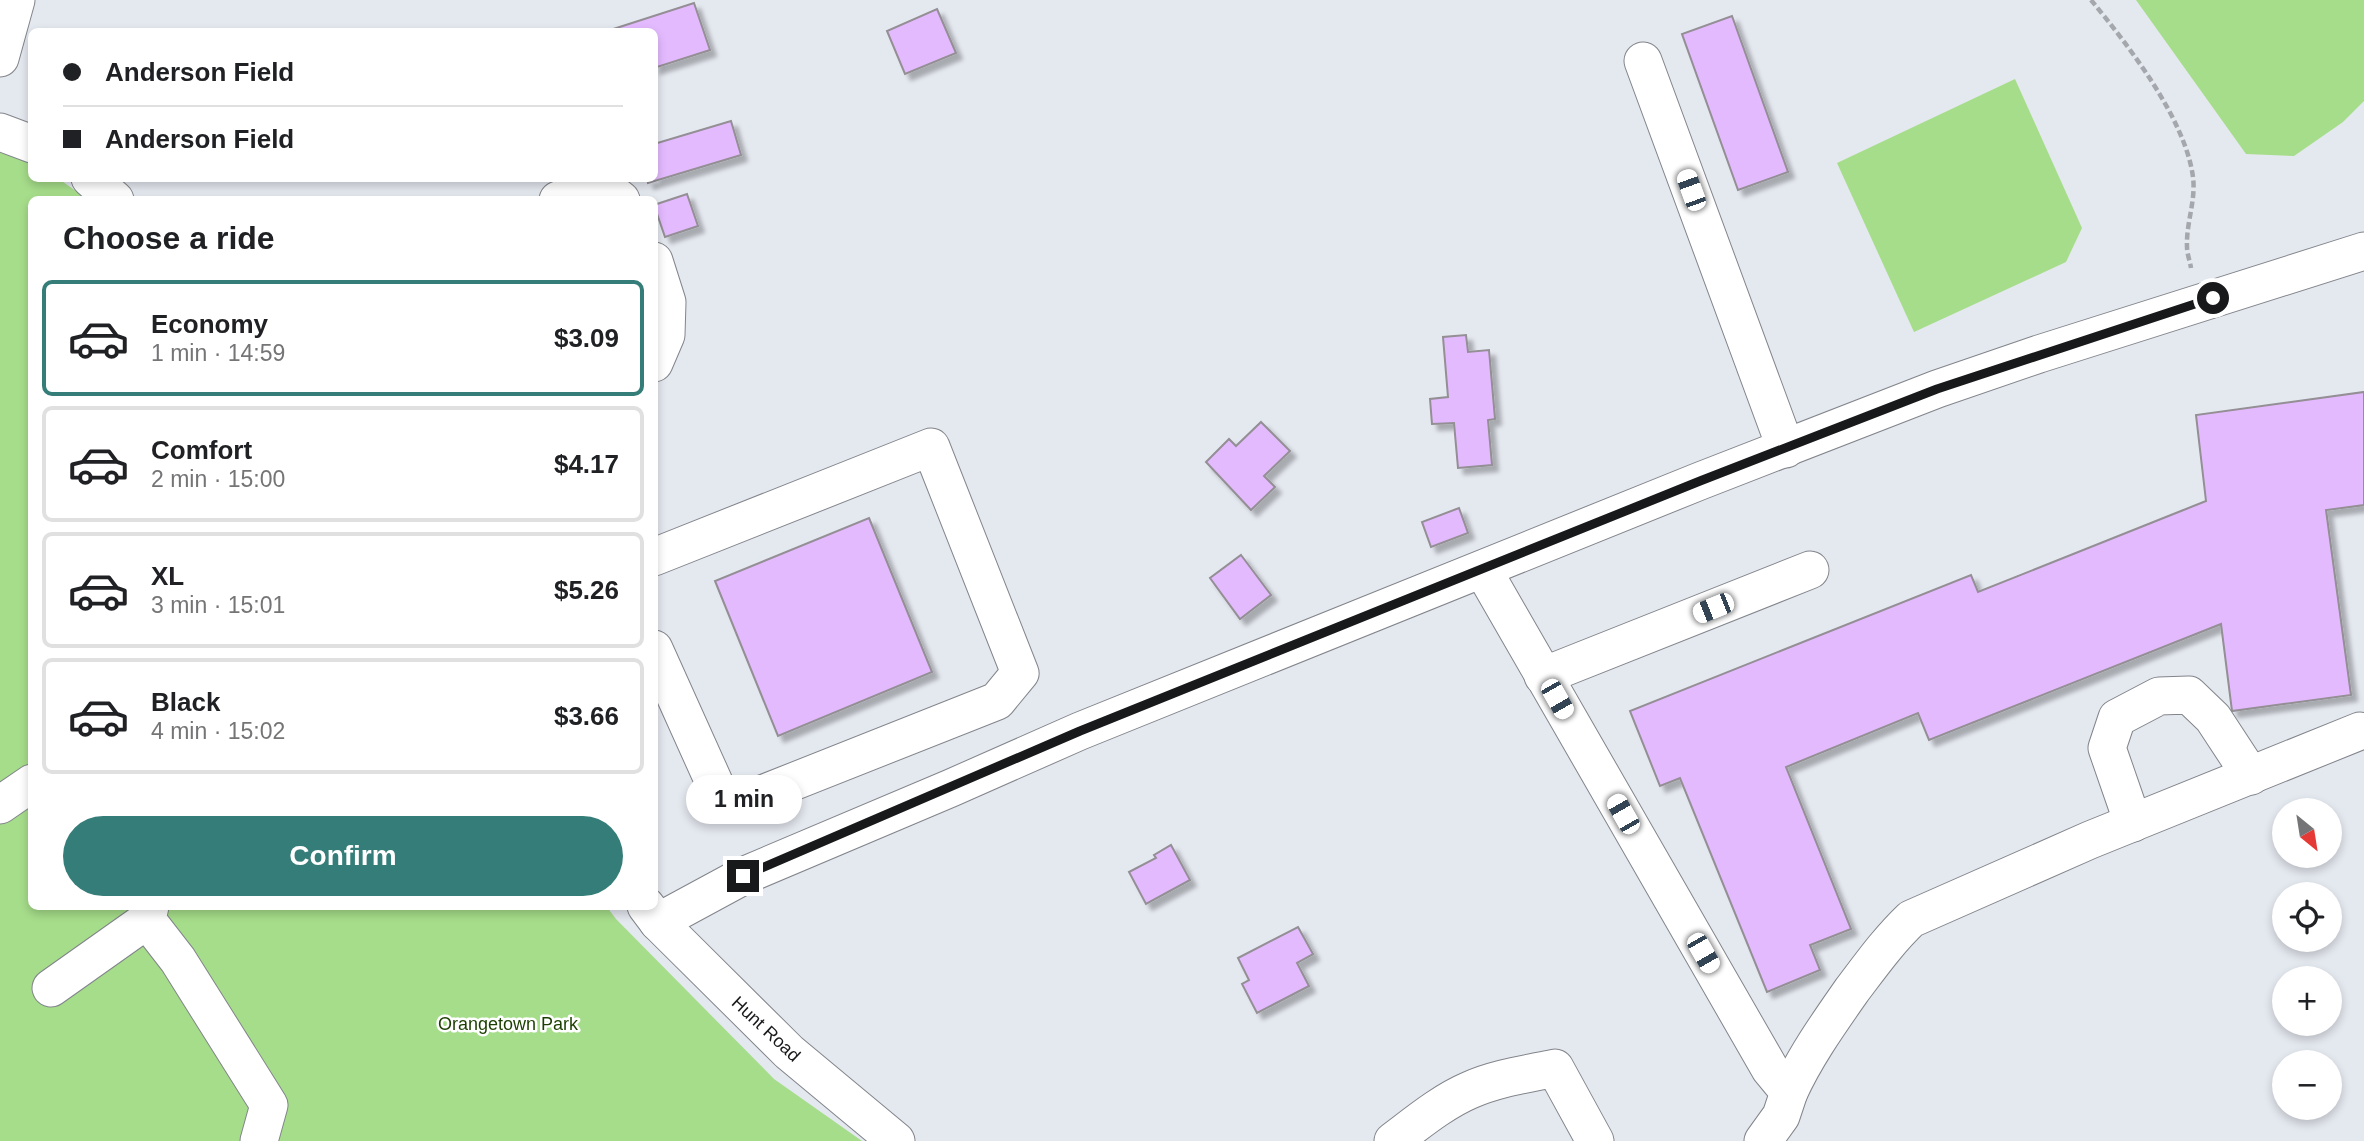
<!DOCTYPE html>
<meta charset="utf-8">
<style>
:root{--surface:#fff;--page:#f6f6f6;--text:#202124;--muted:#757577;--line:#e0e0e0;--accent:#357d78}
body{margin:0;font-family:Arial,sans-serif;background:var(--page);color:var(--text);height:100vh;display:flex;flex-direction:column;font-size:26px;white-space:nowrap}
*{box-sizing:border-box;margin:0}
p{font-size:23px;color:var(--muted)}
.icon{flex:none;width:38px;height:38px;fill:none;stroke:currentColor;stroke-width:2;stroke-linecap:round;stroke-linejoin:round}
.map{position:relative;flex:1;overflow:hidden}
.sheet{position:absolute;left:28px;top:196px;width:630px;height:714px;display:flex;flex-direction:column;background:var(--surface);border-radius:10px;box-shadow:0 4px 10px #0003}
.sheet>*{flex:none}
.banner{position:absolute;left:28px;top:28px;width:630px;height:154px;border-radius:10px;box-shadow:0 4px 10px #0003;display:grid;align-content:center;height:154px;padding:0 35px;background:var(--surface)}
.needle{width:46px;rotate:150deg}
.buttons{position:absolute;left:2272px;top:798px;display:grid;gap:14px}
.buttons a{display:grid;place-items:center;width:70px;height:70px;border-radius:50%;background:var(--surface);box-shadow:0 4px 10px #0003;font-size:35px}
.end{position:absolute;width:32px;height:32px;margin:-16px;border:9px solid #18191b;background:#fff;box-shadow:0 0 0 4px #fff}
.from{border-radius:50%}
.bubble{position:absolute;height:49px;border-radius:24px;background:var(--surface);box-shadow:0 4px 10px #0003;font-size:23px;font-weight:700;line-height:49px;text-align:center}
.car{position:absolute;width:21px;height:42px;margin:-21px -10px;border-radius:9px;box-shadow:0 0 5px 2px #0007;background:linear-gradient(#fff 24%,#345 0 40%,#fff 0 76%,#345 0 86%,#fff 0)}
.banner b{display:flex;align-items:center;gap:24px;height:66px;font-size:26px}
.banner b+b{border-top:2px solid var(--line)}
.banner i{width:18px;height:18px;background:var(--text)}
ul{padding:0;list-style:none}
li{display:flex;align-items:center;gap:21px;height:116px;margin:0 14px 10px;padding:0 21px;border:4px solid var(--line);border-radius:10px}
li div{flex:1}
li b{display:block;font-size:26px}
li em{font-style:normal;font-weight:700}
li.current{border-color:var(--accent)}
li>.icon{width:63px;height:63px;stroke-width:1.5}
h2{padding:0 35px;font-size:32px;line-height:84px}
.action{display:flex;gap:14px;margin-top:auto;padding:14px 35px}
.action a{flex:1;height:80px;border-radius:42px;background:var(--accent);color:#fff;font-size:28px;font-weight:700;line-height:80px;text-align:center}
.map>svg:first-child{display:block}
.green{fill:#a6dd8a}
.building{fill:#e4baff;stroke:#938f95;stroke-width:2;filter:url(#shadow)}
.lines{fill:none;stroke-linecap:round;stroke-linejoin:round}
.minor-casing{stroke:#82858b;stroke-width:39}
.path{stroke:#a4a7ac;stroke-width:4.5;stroke-dasharray:7 3.5;stroke-linecap:butt}
.minor{stroke:#fff;stroke-width:37}
.route{stroke:#18191b;stroke-width:9}
.labels{text-anchor:middle;dominant-baseline:central;stroke-width:5;stroke-linejoin:round;paint-order:stroke}
.park-label{font-size:18px;fill:#1c3f01;stroke:#fff}
.street-label{font-size:18px;fill:#18191b;stroke:#fff}
</style>
<div class="map">
<svg width="2364" height="1141" viewBox="0 0 2364 1141">
<defs>
<filter id="shadow"><feDropShadow dx="6" dy="6" stdDeviation="2" flood-color="#0004"/></filter>
</defs>
<rect width="100%" height="100%" fill="#e4e8ef"/>
<!-- green -->
<g class="green">
<path d="M 2136,0 L 2364,0 L 2364,101 L 2343,122 L 2294,156 L 2246,154 Z"/>
<path d="M 2015,79 L 2082,228 L 2066,262 L 1914,332 L 1837,163 Z"/>
<path d="M 0,149 L 31,158 L 32,178 L 59,179 L 87,199 L 32,200 L 32,906 L 607,907 L 616,919 L 774,1079 L 862,1141 L 0,1141 Z"/>
</g>
<!-- building -->
<g class="building">
<path d="M 694,3 L 710,50 L 654,68 L 654,32 L 604,32 Z"/>
<path d="M 937,9 L 956,53 L 905,74 L 887,31 Z"/>
<path d="M 1732,16 L 1788,172 L 1738,190 L 1682,34 Z"/>
<path d="M 731,121 L 741,155 L 648,183 L 647,178 L 654,178 L 654,144 Z"/>
<path d="M 687,194 L 698,226 L 665,237 L 654,205 Z"/>
<path d="M 1466,335 L 1468,352 L 1489,350 L 1495,419 L 1488,420 L 1492,465 L 1458,468 L 1454,423 L 1432,424 L 1430,399 L 1448,397 L 1443,337 Z"/>
<path d="M 2364,392 L 2364,505 L 2326,510 L 2351,695 L 2232,711 L 2221,624 L 1929,740 L 1918,713 L 1786,767 L 1851,929 L 1810,945 L 1820,970 L 1767,992 L 1680,778 L 1660,786 L 1630,711 L 1971,575 L 1978,592 L 2206,501 L 2196,415 Z"/>
<path d="M 1261,422 L 1290,451 L 1264,476 L 1275,487 L 1251,510 L 1206,462 L 1229,439 L 1236,446 Z"/>
<path d="M 1459,508 L 1468,533 L 1431,547 L 1422,522 Z"/>
<path d="M 869,518 L 932,672 L 778,736 L 715,581 Z"/>
<path d="M 1241,555 L 1271,595 L 1240,619 L 1210,578 Z"/>
<path d="M 1171,845 L 1190,880 L 1146,904 L 1129,872 L 1156,858 L 1154,855 Z"/>
<path d="M 1298,927 L 1313,954 L 1297,963 L 1309,986 L 1257,1013 L 1242,984 L 1249,980 L 1238,958 Z"/>
</g>
<g class="lines">
<defs>
<g id="minor">
<path d="M 0,58 L 16,0"/>
<path d="M 1643,61 L 1786,449"/>
<path d="M 0,132 L 32,144"/>
<path d="M 90,178 L 115,200"/>
<path d="M 558,200 C 589,187 592,176 621,200"/>
<path d="M 654,261 L 667,302 L 666,335 L 654,363"/>
<path d="M 654,557 L 931,447 L 1020,673 L 997,701 L 737,804 L 717,789 L 654,649"/>
<path d="M 1483,570 L 1770,1069 L 1789,1092 L 1781,1116 L 1763,1141"/>
<path d="M 1543,676 L 1810,570"/>
<path d="M 0,805 L 32,783"/>
<path d="M 2133,823 L 2107,748 L 2117,718 L 2159,696 L 2189,695 L 2213,718 L 2251,776"/>
<path d="M 150,906 L 147,920 L 178,960 L 269,1105 L 259,1141"/>
<path d="M 646,906 L 658,922 L 789,1052 L 896,1141"/>
<path d="M 658,922 L 743,876 L 951,788 L 1080,731 L 1700,481 L 1937,389 L 2039,354 L 2364,251"/>
<path d="M 51,988 L 147,920"/>
<path d="M 1789,1092 C 1806,1055 1829,1023 1852,990 C 1871,965 1888,941 1911,919 L 2090,840 L 2360,731"/>
<path d="M 1393,1141 C 1417,1123 1442,1102 1470,1090 C 1497,1078 1527,1074 1555,1068 L 1595,1141"/>
</g>
</defs>
<!-- minor casing -->
<use href="#minor" class="minor-casing"/>
<!-- path -->
<path class="path" d="M 2091,0 C 2128,45 2185,118 2193,177 C 2196,201 2186,223 2187,247 C 2187,254 2190,261 2191,268"/>
<!-- minor -->
<use href="#minor" class="minor"/>
</g>
<g class="lines">
<!-- route -->
<path class="route" d="M 743,876 L 1080,731 L 1700,481 L 1937,389 L 2213,298"/>
</g>
<g class="labels">
<!-- park labels -->
<g class="park-label">
<text x="508" y="1024">Orangetown Park</text>
</g>
<!-- street labels -->
<g class="street-label">
<text transform="translate(766 1029) rotate(43)">Hunt Road</text>
</g>
</g>
</svg>
<div class="buttons">
<a><svg class="needle" viewBox="-14 -14 28 28"><path d="M0-13l5 13h-10z" fill="#e53935"/><path d="M0 13l5-13h-10z" fill="#757577"/></svg></a>
<a><svg class="icon" aria-label="locate" viewBox="0 0 24 24"><circle cx="12" cy="12" r="6"/><path d="M12 2v4M12 18v4M2 12h4M18 12h4"/></svg></a>
<a>+</a>
<a>−</a>
</div>
<i class="end from" style="left:2213px;top:298px"></i>
<i class="end" style="left:743px;top:876px"></i>
<div class="bubble" style="left:686px;top:775px;width:116px">1 min</div>
<i class="car" style="left:1691px;top:190px;rotate:340deg"></i>
<i class="car" style="left:1713px;top:608px;rotate:248deg"></i>
<i class="car" style="left:1557px;top:699px;rotate:150deg"></i>
<i class="car" style="left:1623px;top:814px;rotate:330deg"></i>
<i class="car" style="left:1703px;top:953px;rotate:150deg"></i>
<div class="banner">
<b><i class="from"></i>Anderson Field</b>
<b><i></i>Anderson Field</b>
</div>
<section class="sheet">
<h2>Choose a ride</h2>
<ul>
<li class="current"><svg class="icon" aria-label="car" viewBox="0 0 24 24"><path d="M5 17H2v-5l4-1 3-4h7l3 4 3 1v5h-3M9 17h6M6 11h13"/><circle cx="7" cy="17" r="2"/><circle cx="17" cy="17" r="2"/></svg><div><b>Economy</b><p>1 min · 14:59</p></div><em>$3.09</em></li>
<li><svg class="icon" aria-label="car" viewBox="0 0 24 24"><path d="M5 17H2v-5l4-1 3-4h7l3 4 3 1v5h-3M9 17h6M6 11h13"/><circle cx="7" cy="17" r="2"/><circle cx="17" cy="17" r="2"/></svg><div><b>Comfort</b><p>2 min · 15:00</p></div><em>$4.17</em></li>
<li><svg class="icon" aria-label="car" viewBox="0 0 24 24"><path d="M5 17H2v-5l4-1 3-4h7l3 4 3 1v5h-3M9 17h6M6 11h13"/><circle cx="7" cy="17" r="2"/><circle cx="17" cy="17" r="2"/></svg><div><b>XL</b><p>3 min · 15:01</p></div><em>$5.26</em></li>
<li><svg class="icon" aria-label="car" viewBox="0 0 24 24"><path d="M5 17H2v-5l4-1 3-4h7l3 4 3 1v5h-3M9 17h6M6 11h13"/><circle cx="7" cy="17" r="2"/><circle cx="17" cy="17" r="2"/></svg><div><b>Black</b><p>4 min · 15:02</p></div><em>$3.66</em></li>
</ul>
<div class="action"><a>Confirm</a></div>
</section>
</div>
